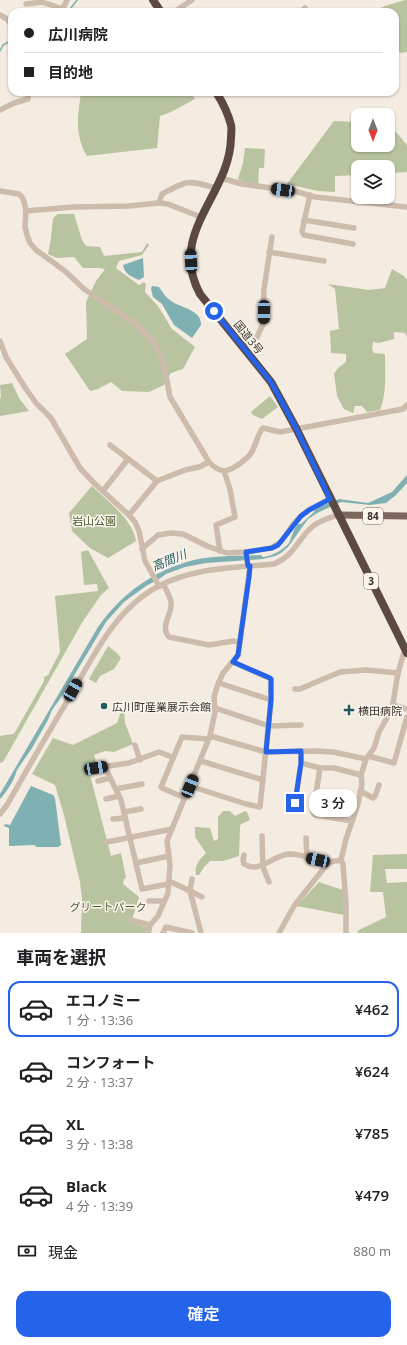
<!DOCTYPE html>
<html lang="ja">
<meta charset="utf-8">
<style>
:root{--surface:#fff;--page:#f2f2f2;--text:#202124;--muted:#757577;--line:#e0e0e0;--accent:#2563eb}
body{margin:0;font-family:"Open Sans","Noto Sans JP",sans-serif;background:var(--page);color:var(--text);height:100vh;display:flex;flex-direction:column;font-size:15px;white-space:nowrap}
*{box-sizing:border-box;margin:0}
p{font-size:13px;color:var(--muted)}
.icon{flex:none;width:22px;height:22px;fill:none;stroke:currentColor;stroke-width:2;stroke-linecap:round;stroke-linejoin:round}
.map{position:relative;height:933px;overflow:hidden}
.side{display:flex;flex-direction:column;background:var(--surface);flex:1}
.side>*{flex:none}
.top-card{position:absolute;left:8px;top:8px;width:391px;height:88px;border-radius:12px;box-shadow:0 1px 3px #0004;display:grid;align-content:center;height:88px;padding:0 16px;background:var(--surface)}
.needle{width:26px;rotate:180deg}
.tools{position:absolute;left:351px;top:108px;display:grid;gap:8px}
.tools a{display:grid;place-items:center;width:44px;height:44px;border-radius:8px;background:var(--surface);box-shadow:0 1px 3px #0004;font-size:20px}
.end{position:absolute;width:18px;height:18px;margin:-9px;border:5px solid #2563eb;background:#fff;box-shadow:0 0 0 2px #fff}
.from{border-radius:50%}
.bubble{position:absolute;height:28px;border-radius:12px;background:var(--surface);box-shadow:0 1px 3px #0004;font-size:13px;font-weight:600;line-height:28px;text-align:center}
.car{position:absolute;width:12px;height:24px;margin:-12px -6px;border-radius:5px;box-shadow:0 0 3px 1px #0007;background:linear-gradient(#222 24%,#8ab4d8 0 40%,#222 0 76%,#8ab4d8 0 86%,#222 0)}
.top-card b{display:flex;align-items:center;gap:14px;height:38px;font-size:15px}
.top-card b+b{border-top:1px solid var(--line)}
.top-card i{width:10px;height:10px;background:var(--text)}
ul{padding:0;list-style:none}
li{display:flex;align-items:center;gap:12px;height:56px;margin:0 8px 6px;padding:0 8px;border:2px solid transparent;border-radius:12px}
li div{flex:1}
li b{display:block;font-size:15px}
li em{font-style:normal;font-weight:600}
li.on{border-color:var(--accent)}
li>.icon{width:36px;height:36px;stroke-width:1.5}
h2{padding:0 16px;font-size:18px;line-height:48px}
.pay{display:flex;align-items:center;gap:10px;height:44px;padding:0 16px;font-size:15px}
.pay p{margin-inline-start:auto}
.primary-button{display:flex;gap:8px;margin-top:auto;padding:8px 16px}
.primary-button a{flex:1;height:46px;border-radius:12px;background:var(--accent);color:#fff;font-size:16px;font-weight:600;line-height:46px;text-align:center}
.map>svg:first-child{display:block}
.green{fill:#b8c4a0}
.water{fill:#7fb0b2}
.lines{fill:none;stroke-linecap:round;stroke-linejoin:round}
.stream{stroke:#7fb0b2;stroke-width:1.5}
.minor{stroke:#cdbbac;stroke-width:5.5}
.major{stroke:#7d675c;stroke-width:7}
.highway{stroke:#5c4a42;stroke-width:8}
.route{stroke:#2563eb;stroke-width:5}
.poi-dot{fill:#1f5a5e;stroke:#fbf5ee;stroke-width:1.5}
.labels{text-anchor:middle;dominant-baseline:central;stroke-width:3;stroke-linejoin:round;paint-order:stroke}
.shield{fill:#fbf5ee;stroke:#756b66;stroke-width:1}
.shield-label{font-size:10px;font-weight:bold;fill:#3b302b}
.street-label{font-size:11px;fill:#3b302b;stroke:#fbf5ee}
.park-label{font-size:11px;fill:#4a5a2e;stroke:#fbf5ee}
.poi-label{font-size:11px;fill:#3b302b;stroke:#fbf5ee;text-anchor:start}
.water-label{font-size:12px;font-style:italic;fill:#1f5a5e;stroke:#fbf5ee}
</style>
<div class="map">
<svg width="407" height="933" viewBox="0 0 407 933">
<rect width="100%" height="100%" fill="#f4ebe1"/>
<!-- green -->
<g class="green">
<path d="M 405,0 L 407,0 L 407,52 L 402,53 L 395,51 L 395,12 L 373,12 L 385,6 Z"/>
<path d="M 81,92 L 191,92 L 195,99 L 171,112 L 160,116 L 157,148 L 87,156 C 74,134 78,115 81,92 Z"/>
<path d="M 334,121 L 358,122 L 358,145 L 388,145 L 388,127 L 396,132 L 407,145 L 407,172 L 388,173 L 388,167 L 358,167 L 358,175 L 335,176 L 335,192 L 318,191 L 287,184 Z"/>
<path d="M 245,148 L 265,149 L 264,168 L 259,168 L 258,184 L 244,182 L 238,179 L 243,163 Z"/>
<path d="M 58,214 L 74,214 L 82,240 L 86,246 L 100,247 L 104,256 L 142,252 L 147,243 L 149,245 L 142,255 L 119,261 L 116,268 L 139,285 L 144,282 L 146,284 L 145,292 L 158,306 L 172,329 L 195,347 L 183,369 L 171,373 L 164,385 L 149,392 L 122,391 L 111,382 L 98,389 L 90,391 L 65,354 L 87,339 L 86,302 L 96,281 L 105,269 L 99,268 L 83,268 L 74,257 L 57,258 L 48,254 L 51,238 L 53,218 Z"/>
<path d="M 392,269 L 404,276 L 407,280 L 407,337 L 405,333 L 394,332 L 394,339 L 379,343 L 373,342 L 372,349 L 374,353 L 385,354 C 385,372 387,393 380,410 L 367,412 L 362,406 L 355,406 L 353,413 L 344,409 L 337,396 L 334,374 L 338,368 L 346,362 L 346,354 L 331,353 L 330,331 L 339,329 L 335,289 L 328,284 L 369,290 L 385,288 Z"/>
<path d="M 12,383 L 19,398 L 29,411 L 0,416 L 0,398 L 1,397 L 0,385 Z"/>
<path d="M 270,396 L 278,407 L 262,419 L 253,415 L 251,412 Z"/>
<path d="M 92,486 C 108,502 132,518 136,541 L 108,558 L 90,548 L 72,531 L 69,513 Z"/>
<path d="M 88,550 L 109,588 L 101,595 L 83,621 L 3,762 L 0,763 L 0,736 L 14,734 L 44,681 L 44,677 L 48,675 L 60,652 L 55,596 L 98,591 L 97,584 L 84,585 L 81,552 Z"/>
<path d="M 108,646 L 117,653 L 121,658 L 114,669 L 100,676 L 96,683 L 89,679 Z"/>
<path d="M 122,709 L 124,709 L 125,723 L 133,744 L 114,752 L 105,751 L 94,755 L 97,766 L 89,771 L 111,856 L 121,853 L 126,878 L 124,879 L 123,884 L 139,897 L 131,923 L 152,929 L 151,933 L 81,933 L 82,898 L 80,882 L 64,815 L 55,785 L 32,774 L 53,738 L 73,745 L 117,723 Z"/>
<path d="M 223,811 L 230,811 L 235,816 L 245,811 L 247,812 L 250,820 L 241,824 L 240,827 L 239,856 L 223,861 L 210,861 L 204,867 L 199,875 L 196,875 C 194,865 200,859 206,853 L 195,837 L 195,827 L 210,828 L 214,841 L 218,839 L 218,817 Z"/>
<path d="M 407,854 L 407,869 L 385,869 L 387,883 L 407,882 L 407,933 L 358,933 L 357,931 L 386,917 L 383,892 L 370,892 L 373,855 Z"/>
<path d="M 319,882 L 343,890 L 344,915 L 297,906 Z"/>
</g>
<!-- water -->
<g class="water">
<path d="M 143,258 L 144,277 L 139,280 C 131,277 124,273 123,265 Z"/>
<path d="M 152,286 L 159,287 C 162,291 165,297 170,300 C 179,308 202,309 201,325 L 192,338 L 174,325 L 162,304 L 153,297 L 151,289 Z"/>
<path d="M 407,475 L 407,483 L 396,495 L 386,503 L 370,505 L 341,502 L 319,512 L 308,519 L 288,547 L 281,553 L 275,556 L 263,559 L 206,563 L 185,567 L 166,574 L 159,579 L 146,586 L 124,602 L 106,622 L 60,699 L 52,710 L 48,720 L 32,748 L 17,770 C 14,781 7,791 0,799 L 0,794 L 98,627 C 121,594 154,570 194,560 C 215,555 239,556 261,555 L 263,557 C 271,557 287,548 290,541 C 292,535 294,529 298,524 L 301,524 L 314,512 L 315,509 L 339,499 L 368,503 L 392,492 Z"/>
<path d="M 31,786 L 53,795 L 55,798 L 61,845 L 58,847 L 36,847 L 35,845 L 9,846 L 9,828 L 4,826 L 5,824 L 10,825 Z"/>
</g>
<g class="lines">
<!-- stream -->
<g class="stream">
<path d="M 68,12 L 77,0"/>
<path d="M 0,51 L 3,45 L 12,40"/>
</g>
<!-- minor -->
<g class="minor">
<path d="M 26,4 L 42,2 L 63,9"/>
<path d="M 61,12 L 67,0"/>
<path d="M 174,12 L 192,0"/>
<path d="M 301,12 L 305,8"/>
<path d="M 0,15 L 7,19 L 12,26"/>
<path d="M 0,110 L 14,103 L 28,99 L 28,92"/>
<path d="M 221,178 L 242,184 L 294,191 L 315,197 L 407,207"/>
<path d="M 0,191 L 19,194 L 22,197 L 24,201 L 26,211 L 25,227 L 27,235 L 30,243 L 36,250 L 65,271 L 84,289 L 136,324 L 154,342 L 158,350 L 164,365 L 170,397 L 209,462 C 221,475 229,472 242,462 C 244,460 247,458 249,456 C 256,448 256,436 263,428 L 280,432 L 403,409 L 407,405"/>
<path d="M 310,195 L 302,231 L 304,235 L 353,244"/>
<path d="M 159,203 L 162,194 C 188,180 187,180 216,188"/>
<path d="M 26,211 L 73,207 L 129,206 L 159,203 L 168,204 L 201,217"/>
<path d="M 304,220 L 354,228"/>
<path d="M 269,252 L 324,261"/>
<path d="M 0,341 L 6,357 L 26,389 L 36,403 L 51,418 L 80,468 L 95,484 L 129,515 L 135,522 L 139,531 L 145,561 L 159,586"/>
<path d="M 243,346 L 257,337 L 263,324 L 264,289 L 272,237"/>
<path d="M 110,445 L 157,481"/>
<path d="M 103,491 L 128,459"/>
<path d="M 129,515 L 157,481 L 185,470 L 199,467 L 209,462"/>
<path d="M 142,549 L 158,535 L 171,533 L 183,534 L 207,546 L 227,553 L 246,552 L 271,548 L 282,541 L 294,523 L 301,516 L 309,510 L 330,499"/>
<path d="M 220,551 L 216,525 L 235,517 L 230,489 L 224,471"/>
<path d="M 246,552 L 248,566"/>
<path d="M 163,584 C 166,589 170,596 171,602 C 173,614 159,626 169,637 L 209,645 L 234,641 L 240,643"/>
<path d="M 219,683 L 271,700"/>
<path d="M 295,689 L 300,689 L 340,672 L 366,670 L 398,673"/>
<path d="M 393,705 L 407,709"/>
<path d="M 215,708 L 269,726 L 301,725"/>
<path d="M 210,736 L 266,752 L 316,751 L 333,752 L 366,759"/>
<path d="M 135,745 L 140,760"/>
<path d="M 368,756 L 394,763 L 407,717"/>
<path d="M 201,761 L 263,780"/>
<path d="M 301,763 L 320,768 L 334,768 L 361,775"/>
<path d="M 105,767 L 121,800 L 142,889 L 168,884"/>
<path d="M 95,768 L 129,763 L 159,752 L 172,757"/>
<path d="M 320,768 L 313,812 L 315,815 L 352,821"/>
<path d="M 98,781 L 110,778"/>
<path d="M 190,786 L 246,804 L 260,807 L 271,700 L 271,679 L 233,662"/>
<path d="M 116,789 L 142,784"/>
<path d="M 360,791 L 373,798 L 375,796 L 379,785"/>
<path d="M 185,798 L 162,788 L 161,787 L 182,737 L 209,739"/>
<path d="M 106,799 L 119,796"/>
<path d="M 295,803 L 301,763 L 301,751"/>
<path d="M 124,812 L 141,809"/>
<path d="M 0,814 L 7,805 C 28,768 49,731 71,695 C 94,655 116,608 159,586 C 195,567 235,568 274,564 C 295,555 297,540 312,527 C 320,520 329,518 338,515"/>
<path d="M 113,819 L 125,818"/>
<path d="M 262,836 L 263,867 L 269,882"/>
<path d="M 306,838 L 307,858"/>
<path d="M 107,842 L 172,829"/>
<path d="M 244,855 L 243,860 L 244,864 C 260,874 273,855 289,854 C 302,854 317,860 330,862"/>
<path d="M 341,860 L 343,864 L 346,904 L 346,933"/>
<path d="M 136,863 L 169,856"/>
<path d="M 192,879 L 190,891 L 202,897"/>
<path d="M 169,881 L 190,891 L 201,933"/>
<path d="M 149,901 L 164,901"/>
<path d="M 130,920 L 150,925 L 158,916 L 168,893 L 170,865 L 167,841 L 210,736 L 215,712 L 214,697 L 218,684 L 223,673 L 238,655 L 250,566"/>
<path d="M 148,933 L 150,925"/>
<path d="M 163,933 L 166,927 L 192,933"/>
<path d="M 279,933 L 294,906 L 324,868 L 330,862 L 341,860 L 346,839 L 358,804 L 362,784 L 361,775 L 366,759 L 374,748 L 379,732 L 392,709 L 398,673 L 405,649"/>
</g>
<!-- major -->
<path class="major" d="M 338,515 L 407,516"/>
<!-- highway -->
<g class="highway">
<path d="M 153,0 L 161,12"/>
<path d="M 216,92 C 223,103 228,113 231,125 C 232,129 231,134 231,138 C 230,195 167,233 200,294 L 271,382 L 296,428 L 407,653"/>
</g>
</g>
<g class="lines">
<!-- route -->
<path class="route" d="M 214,311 L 271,382 L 296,428 L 330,499 L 309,510 L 301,516 L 278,545 L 272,548 L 246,552 L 248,566 L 250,566 L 249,577 L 238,655 L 233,662 L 270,678 L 271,679 L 271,700 L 266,752 L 301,751 L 301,763 L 295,803"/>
</g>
<!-- markers -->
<g class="poi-dot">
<circle cx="104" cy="706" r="4"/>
<path d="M347 704h4v4h4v4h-4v4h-4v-4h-4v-4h4z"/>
</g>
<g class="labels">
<!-- shield labels -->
<g class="shield">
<rect x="363" y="508" width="20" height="16" rx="3"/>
<rect x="364" y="573" width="14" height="16" rx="3"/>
</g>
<g class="shield-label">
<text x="373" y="516">84</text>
<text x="371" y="581">3</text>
</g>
<!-- street labels -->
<g class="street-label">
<text transform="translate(249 337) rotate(51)">国道3号</text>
</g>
<!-- park labels -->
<g class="park-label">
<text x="94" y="520">岩山公園</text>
<text x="108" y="906">グリートパーク</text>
</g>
<!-- poi labels -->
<g class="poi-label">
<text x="112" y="706">広川町産業展示会館</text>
<text x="358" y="710">横田病院</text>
</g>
<!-- water labels -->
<g class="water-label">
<text transform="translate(169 560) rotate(-22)">高間川</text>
</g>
</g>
</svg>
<div class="tools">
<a><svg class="needle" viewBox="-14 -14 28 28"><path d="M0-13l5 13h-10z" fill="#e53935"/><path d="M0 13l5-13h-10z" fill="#757577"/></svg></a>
<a><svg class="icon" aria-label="layers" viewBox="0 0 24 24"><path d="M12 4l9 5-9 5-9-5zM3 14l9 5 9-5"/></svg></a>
</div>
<i class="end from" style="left:214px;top:311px"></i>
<i class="end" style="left:295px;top:803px"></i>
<div class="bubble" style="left:309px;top:789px;width:48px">3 分</div>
<i class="car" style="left:283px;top:190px;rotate:278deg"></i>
<i class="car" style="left:191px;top:261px;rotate:357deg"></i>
<i class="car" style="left:264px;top:312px;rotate:181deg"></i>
<i class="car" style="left:73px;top:690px;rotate:30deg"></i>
<i class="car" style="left:96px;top:768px;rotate:81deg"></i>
<i class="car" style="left:190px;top:786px;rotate:22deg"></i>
<i class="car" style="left:318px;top:860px;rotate:282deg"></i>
<div class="top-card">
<b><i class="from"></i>広川病院</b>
<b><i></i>目的地</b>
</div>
</div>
<section class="side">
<h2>車両を選択</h2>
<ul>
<li class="on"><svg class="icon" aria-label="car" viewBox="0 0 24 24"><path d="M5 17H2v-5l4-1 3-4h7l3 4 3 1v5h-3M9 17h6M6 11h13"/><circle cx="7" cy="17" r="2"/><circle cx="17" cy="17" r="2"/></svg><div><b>エコノミー</b><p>1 分 · 13:36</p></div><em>¥462</em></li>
<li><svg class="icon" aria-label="car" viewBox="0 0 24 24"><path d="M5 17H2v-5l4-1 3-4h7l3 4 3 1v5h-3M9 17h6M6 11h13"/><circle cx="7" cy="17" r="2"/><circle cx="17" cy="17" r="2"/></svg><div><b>コンフォート</b><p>2 分 · 13:37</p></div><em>¥624</em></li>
<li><svg class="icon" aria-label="car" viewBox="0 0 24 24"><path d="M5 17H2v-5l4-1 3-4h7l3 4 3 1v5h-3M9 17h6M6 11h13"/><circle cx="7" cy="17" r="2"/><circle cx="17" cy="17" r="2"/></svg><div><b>XL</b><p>3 分 · 13:38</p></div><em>¥785</em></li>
<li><svg class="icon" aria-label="car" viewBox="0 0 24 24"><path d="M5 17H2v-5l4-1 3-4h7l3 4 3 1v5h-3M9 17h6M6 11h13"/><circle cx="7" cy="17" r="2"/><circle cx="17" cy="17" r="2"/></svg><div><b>Black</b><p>4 分 · 13:39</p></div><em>¥479</em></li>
</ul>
<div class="pay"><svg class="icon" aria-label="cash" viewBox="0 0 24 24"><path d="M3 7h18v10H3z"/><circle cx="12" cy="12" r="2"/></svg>現金<p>880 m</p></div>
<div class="primary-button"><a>確定</a></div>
</section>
